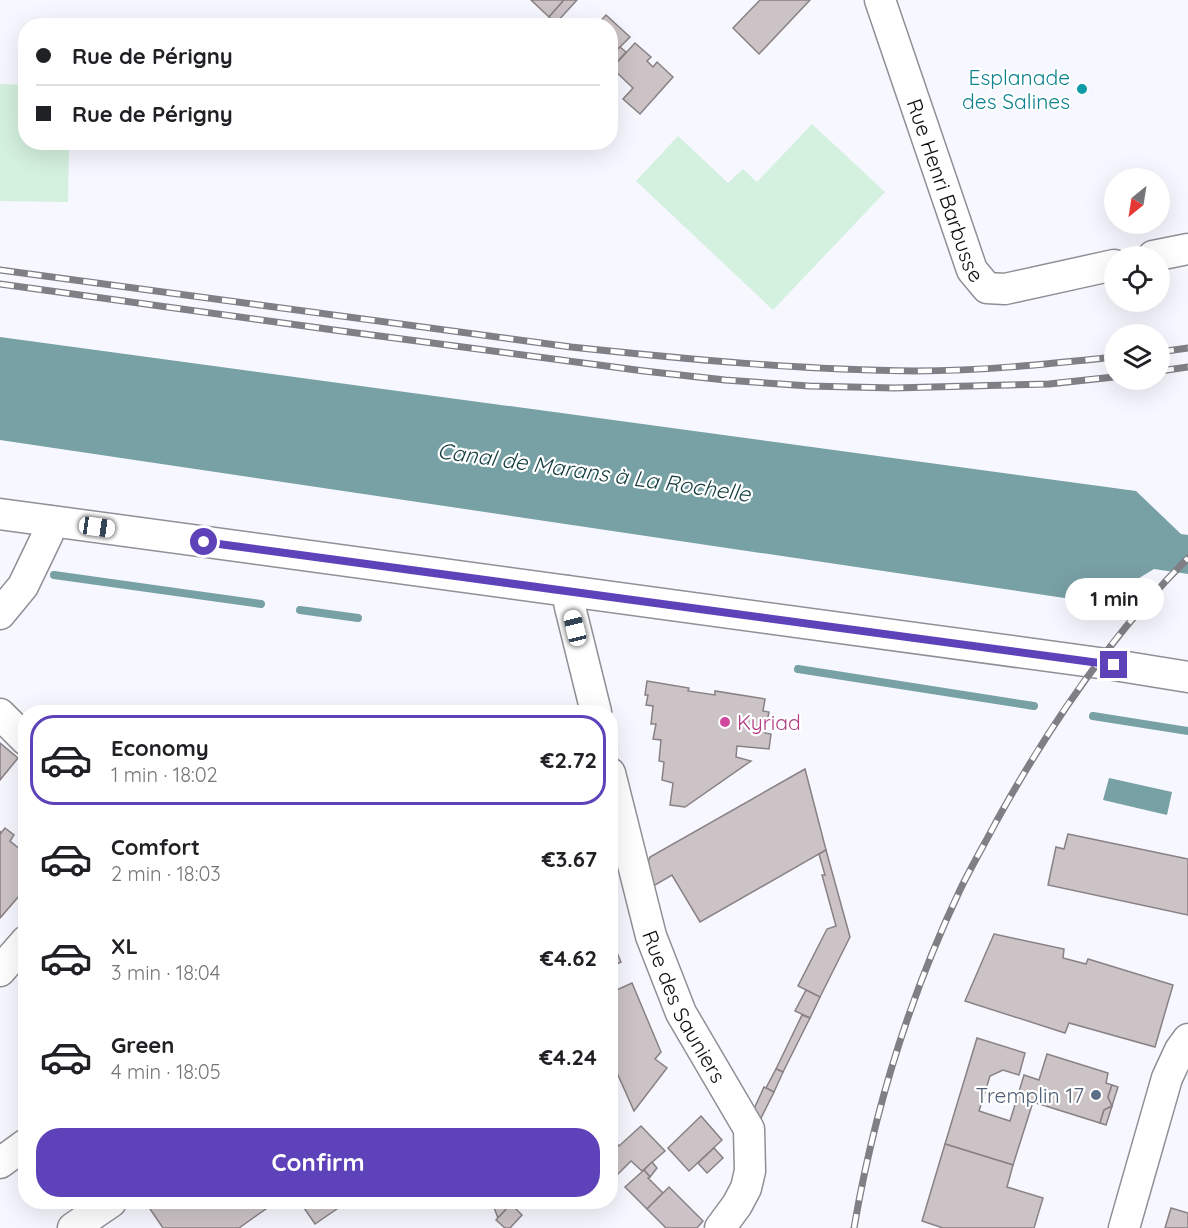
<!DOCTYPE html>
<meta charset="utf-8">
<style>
:root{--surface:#fff;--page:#f2f2f2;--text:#202124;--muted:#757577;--line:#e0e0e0;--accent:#5e42ba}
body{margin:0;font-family:Quicksand,sans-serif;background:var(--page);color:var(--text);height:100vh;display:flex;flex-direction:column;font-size:22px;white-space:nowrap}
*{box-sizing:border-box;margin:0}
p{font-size:20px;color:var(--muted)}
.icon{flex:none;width:33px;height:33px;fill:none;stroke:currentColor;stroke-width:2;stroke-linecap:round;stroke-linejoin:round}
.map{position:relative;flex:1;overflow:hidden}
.side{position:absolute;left:18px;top:705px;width:600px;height:504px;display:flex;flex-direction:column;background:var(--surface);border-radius:24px;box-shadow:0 6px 24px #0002}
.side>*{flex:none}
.top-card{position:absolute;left:18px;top:18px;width:600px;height:132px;border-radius:24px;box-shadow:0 6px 24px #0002;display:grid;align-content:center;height:132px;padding:0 18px;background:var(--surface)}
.needle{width:39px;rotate:210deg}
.controls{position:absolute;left:1104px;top:168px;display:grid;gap:12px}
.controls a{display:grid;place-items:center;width:66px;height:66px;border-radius:50%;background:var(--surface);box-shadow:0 6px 24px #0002;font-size:30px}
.end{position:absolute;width:27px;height:27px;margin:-14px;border:8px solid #5e42ba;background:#fff;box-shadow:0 0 0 3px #fff}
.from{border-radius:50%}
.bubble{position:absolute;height:42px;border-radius:21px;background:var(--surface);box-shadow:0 6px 24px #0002;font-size:20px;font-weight:700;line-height:42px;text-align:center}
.car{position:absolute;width:18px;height:36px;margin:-18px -9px;border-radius:8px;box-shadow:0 0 4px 2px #0007;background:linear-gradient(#fff 24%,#345 0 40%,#fff 0 76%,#345 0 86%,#fff 0)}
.top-card b{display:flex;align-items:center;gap:21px;height:57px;font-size:22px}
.top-card b+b{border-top:2px solid var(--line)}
.top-card i{width:15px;height:15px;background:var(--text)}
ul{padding:10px 0 0;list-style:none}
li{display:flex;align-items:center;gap:18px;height:90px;margin:0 12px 9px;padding:0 6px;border:3px solid transparent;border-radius:24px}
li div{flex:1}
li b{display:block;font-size:22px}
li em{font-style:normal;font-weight:700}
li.active{border-color:var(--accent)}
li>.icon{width:54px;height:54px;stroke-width:1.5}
.cta{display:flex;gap:12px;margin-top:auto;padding:12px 18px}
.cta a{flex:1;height:69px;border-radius:24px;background:var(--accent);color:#fff;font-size:24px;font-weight:700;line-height:69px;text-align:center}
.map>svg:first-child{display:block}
.green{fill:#d4f0de}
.water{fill:#78a1a5}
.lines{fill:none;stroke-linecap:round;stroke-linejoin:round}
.stream{stroke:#78a1a5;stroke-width:8}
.building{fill:#ccc3c7;stroke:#898184;stroke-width:1.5}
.minor-casing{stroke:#8f8f96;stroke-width:33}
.minor{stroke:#fff;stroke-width:30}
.rail-casing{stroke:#7f7f85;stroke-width:7}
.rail{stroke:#fff;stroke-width:4.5;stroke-dasharray:14;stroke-linecap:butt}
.route{stroke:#5e42ba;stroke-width:8}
.culture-dot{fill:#0f9aa8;stroke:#fff;stroke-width:2}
.hotel-dot{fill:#d1479c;stroke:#fff;stroke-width:2}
.service-dot{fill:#5c6f8a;stroke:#fff;stroke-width:2}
.labels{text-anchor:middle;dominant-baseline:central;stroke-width:4.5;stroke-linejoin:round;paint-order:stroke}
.culture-label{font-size:21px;fill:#0d838f;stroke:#fff;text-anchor:end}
.street-label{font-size:21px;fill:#0c0c0f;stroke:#fff}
.hotel-label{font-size:21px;fill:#b23c85;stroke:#fff;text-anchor:start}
.service-label{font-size:21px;fill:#4e5e75;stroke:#fff;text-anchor:end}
.water-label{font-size:22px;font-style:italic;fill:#143d40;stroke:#fff}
</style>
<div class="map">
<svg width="1188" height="1228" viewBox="0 0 1188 1228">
<rect width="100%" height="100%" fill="#f6f7ff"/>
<!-- green -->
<g class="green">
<path d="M 0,84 L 25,85 L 26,142 L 69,143 L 68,202 L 0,201 Z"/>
<path d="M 812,124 L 885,192 L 773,310 L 636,181 L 678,136 L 728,183 L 743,169 L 757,182 Z"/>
</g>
<!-- water -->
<g class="water">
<path d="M 0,337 L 1136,491 L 1181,534 L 1188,535 L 1188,574 L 1154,569 L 1098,603 L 0,440 Z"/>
<path d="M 1109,778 L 1172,792 L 1167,815 L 1103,800 Z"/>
</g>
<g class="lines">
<!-- stream -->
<g class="stream">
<path d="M 54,575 L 261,604"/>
<path d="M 300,610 L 358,618"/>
<path d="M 798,669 L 1034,706"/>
<path d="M 1093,716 L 1188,731"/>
</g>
</g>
<!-- building -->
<g class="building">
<path d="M 531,0 L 564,0 L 549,17 Z"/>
<path d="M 564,0 L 577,0 L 556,23 L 549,17 Z"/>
<path d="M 760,0 L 810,0 L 759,54 L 733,28 Z"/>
<path d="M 606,15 L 630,37 L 610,57 L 610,26 L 596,26 Z"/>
<path d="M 635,43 L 651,57 L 647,61 L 653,67 L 657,62 L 673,77 L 640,114 L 623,99 L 633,88 L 612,68 Z"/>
<path d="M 620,47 L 626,52 L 610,70 L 610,57 Z"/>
<path d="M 647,681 L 689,688 L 688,691 L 715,695 L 715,691 L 765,699 L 763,711 L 769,712 L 765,733 L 771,734 L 769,749 L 737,746 L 736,757 L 751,761 L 685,807 L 670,805 L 673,783 L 662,780 L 664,762 L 659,761 L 661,740 L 653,739 L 656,724 L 651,724 L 653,706 L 646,705 L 648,695 L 645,695 Z"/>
<path d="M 0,743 L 18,758 L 0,780 Z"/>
<path d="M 805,769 L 826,850 L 700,922 L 672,875 L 650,888 L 644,872 L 650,857 Z"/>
<path d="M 5,828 L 14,835 L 10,841 L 26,854 L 26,888 L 0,918 L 0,831 L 1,833 Z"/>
<path d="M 1068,834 L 1188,859 L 1188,915 L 1048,885 L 1056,847 L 1064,849 Z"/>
<path d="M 826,850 L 850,937 L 820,997 L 798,986 L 827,929 L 836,926 L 822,875 L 825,875 L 819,854 Z"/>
<path d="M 994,934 L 1064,949 L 1063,958 L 1086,964 L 1088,959 L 1173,985 L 1155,1047 L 1069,1023 L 1065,1033 L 965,1001 Z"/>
<path d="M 610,936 L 621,962 L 610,967 Z"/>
<path d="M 632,983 L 661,1052 L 655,1059 L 667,1068 L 634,1111 L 610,1057 L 610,993 Z"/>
<path d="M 806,990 L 820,997 L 810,1018 L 795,1011 Z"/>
<path d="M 802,1015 L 810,1018 L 783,1072 L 776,1069 Z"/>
<path d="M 977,1038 L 1025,1053 L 1019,1075 L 1003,1070 L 990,1076 L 979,1111 L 1010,1121 L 1024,1075 L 1039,1080 L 1047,1054 L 1108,1073 L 1106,1083 L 1112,1085 L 1108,1097 L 1112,1106 L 1104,1110 L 1100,1123 L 1033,1102 L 1013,1165 L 945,1144 Z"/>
<path d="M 776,1069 L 783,1072 L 774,1092 L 766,1088 Z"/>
<path d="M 1112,1085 L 1118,1087 L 1112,1106 L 1108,1097 Z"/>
<path d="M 764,1087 L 774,1092 L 760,1120 L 754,1109 Z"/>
<path d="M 1112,1106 L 1106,1125 L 1100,1123 L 1104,1110 Z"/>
<path d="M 701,1116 L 722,1140 L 689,1171 L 668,1148 Z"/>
<path d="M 641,1126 L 665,1151 L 642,1171 L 631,1161 L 615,1177 L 610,1172 L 610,1146 L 615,1141 L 619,1146 Z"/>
<path d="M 945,1144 L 1013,1165 L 1007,1187 L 1043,1198 L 1034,1228 L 943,1228 L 922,1221 Z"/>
<path d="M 714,1148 L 723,1158 L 707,1173 L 698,1163 Z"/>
<path d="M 652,1162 L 657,1168 L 650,1177 L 644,1170 Z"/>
<path d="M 644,1170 L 650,1177 L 648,1178 L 663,1193 L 647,1209 L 625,1187 Z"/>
<path d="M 669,1187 L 703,1221 L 697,1228 L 666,1228 L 647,1209 Z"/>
<path d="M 155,1202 L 267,1202 L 270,1206 L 239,1228 L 163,1228 L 148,1206 Z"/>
<path d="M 300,1202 L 347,1202 L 315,1224 Z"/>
<path d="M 496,1202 L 508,1202 L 511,1204 L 498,1218 L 493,1205 Z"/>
<path d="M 511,1204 L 522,1215 L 510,1228 L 505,1228 L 496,1220 Z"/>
<path d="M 1171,1208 L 1188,1213 L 1188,1228 L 1165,1228 Z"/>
</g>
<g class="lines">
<defs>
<g id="minor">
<path id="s1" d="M 880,0 L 972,270 L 987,288 L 1005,289 L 1114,265"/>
<path d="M 1153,256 L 1188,249"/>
<path d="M 0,514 L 1114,665 L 1188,677"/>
<path d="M 567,591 L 570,607 L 596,712"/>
<path d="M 0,614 L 23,586 L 48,534 L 50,521"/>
<path d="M 0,714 L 26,740"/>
<path id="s2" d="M 610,773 L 651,936 L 681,1013 L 749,1129 L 750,1171 L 746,1188 L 737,1205 L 720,1228"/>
<path d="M 0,971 L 26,941"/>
<path d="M 0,1163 L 26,1144"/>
<path d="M 73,1228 L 111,1202"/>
<path d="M 1124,1228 L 1167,1078 L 1180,1050 L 1188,1039"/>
</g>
</defs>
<!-- minor casing -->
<use href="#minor" class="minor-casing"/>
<!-- minor -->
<use href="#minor" class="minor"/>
<defs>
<g id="rail">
<path d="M 0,270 L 571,347 C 685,359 800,370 915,371 C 982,371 1048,364 1114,357"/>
<path d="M 0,284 L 334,330 L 644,371 L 725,380 L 809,386 L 894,388 L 1049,384 L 1114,377"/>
<path d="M 1160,352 L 1188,348"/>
<path d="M 1160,371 L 1188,367"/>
<path d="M 854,1228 C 874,1111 909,998 960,890 C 971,867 984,845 996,822 C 1049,726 1110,636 1188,558"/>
</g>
</defs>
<!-- rail casing -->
<use href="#rail" class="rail-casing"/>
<!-- rail -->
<use href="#rail" class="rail"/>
</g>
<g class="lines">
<!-- route -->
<path class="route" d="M 204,542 L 1114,665"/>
</g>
<!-- markers -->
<circle class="culture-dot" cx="1082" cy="89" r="6"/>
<circle class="hotel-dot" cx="725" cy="722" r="6"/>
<circle class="service-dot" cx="1096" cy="1095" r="6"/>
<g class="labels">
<!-- culture labels -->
<g class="culture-label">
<text x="1070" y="77">Esplanade<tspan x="1070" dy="24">des Salines</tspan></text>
</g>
<!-- street labels -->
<g class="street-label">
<text stroke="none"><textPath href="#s1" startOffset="201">Rue Henri Barbusse</textPath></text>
<text stroke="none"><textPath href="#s2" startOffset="246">Rue des Sauniers</textPath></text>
</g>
<!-- hotel labels -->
<g class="hotel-label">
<text x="737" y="722">Kyriad</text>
</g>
<!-- service labels -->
<g class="service-label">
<text x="1084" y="1095">Tremplin 17</text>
</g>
<!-- water labels -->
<g class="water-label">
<text transform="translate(594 472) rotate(8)">Canal de Marans à La Rochelle</text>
</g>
</g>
</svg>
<div class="controls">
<a><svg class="needle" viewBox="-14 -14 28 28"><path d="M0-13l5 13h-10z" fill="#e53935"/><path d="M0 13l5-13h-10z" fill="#757577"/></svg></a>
<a><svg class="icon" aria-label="locate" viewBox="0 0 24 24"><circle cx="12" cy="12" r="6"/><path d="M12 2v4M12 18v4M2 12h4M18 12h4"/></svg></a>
<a><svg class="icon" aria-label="layers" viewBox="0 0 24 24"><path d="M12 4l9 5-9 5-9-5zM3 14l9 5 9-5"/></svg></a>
</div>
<i class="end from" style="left:204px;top:542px"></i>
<i class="end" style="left:1114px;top:665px"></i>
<div class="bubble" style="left:1065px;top:578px;width:99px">1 min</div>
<i class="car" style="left:97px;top:527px;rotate:98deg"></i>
<i class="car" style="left:575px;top:628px;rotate:346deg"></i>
<div class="top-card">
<b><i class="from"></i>Rue de Périgny</b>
<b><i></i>Rue de Périgny</b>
</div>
<section class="side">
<ul>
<li class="active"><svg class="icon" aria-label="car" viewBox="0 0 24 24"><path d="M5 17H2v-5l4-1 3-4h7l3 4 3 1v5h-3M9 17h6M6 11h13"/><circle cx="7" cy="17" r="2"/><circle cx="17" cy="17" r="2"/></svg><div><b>Economy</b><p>1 min · 18:02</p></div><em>€2.72</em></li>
<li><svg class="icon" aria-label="car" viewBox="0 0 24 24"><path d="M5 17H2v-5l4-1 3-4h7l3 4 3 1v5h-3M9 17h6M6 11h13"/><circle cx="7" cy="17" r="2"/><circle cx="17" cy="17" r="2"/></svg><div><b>Comfort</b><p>2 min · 18:03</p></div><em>€3.67</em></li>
<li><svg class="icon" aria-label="car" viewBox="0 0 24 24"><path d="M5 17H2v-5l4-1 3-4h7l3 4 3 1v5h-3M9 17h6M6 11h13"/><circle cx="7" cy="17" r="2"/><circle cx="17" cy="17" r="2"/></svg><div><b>XL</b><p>3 min · 18:04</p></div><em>€4.62</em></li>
<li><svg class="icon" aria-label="car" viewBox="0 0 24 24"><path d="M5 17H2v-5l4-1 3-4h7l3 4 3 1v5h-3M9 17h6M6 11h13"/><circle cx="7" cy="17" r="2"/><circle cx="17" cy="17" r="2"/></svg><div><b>Green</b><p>4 min · 18:05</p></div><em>€4.24</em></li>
</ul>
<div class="cta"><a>Confirm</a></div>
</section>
</div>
